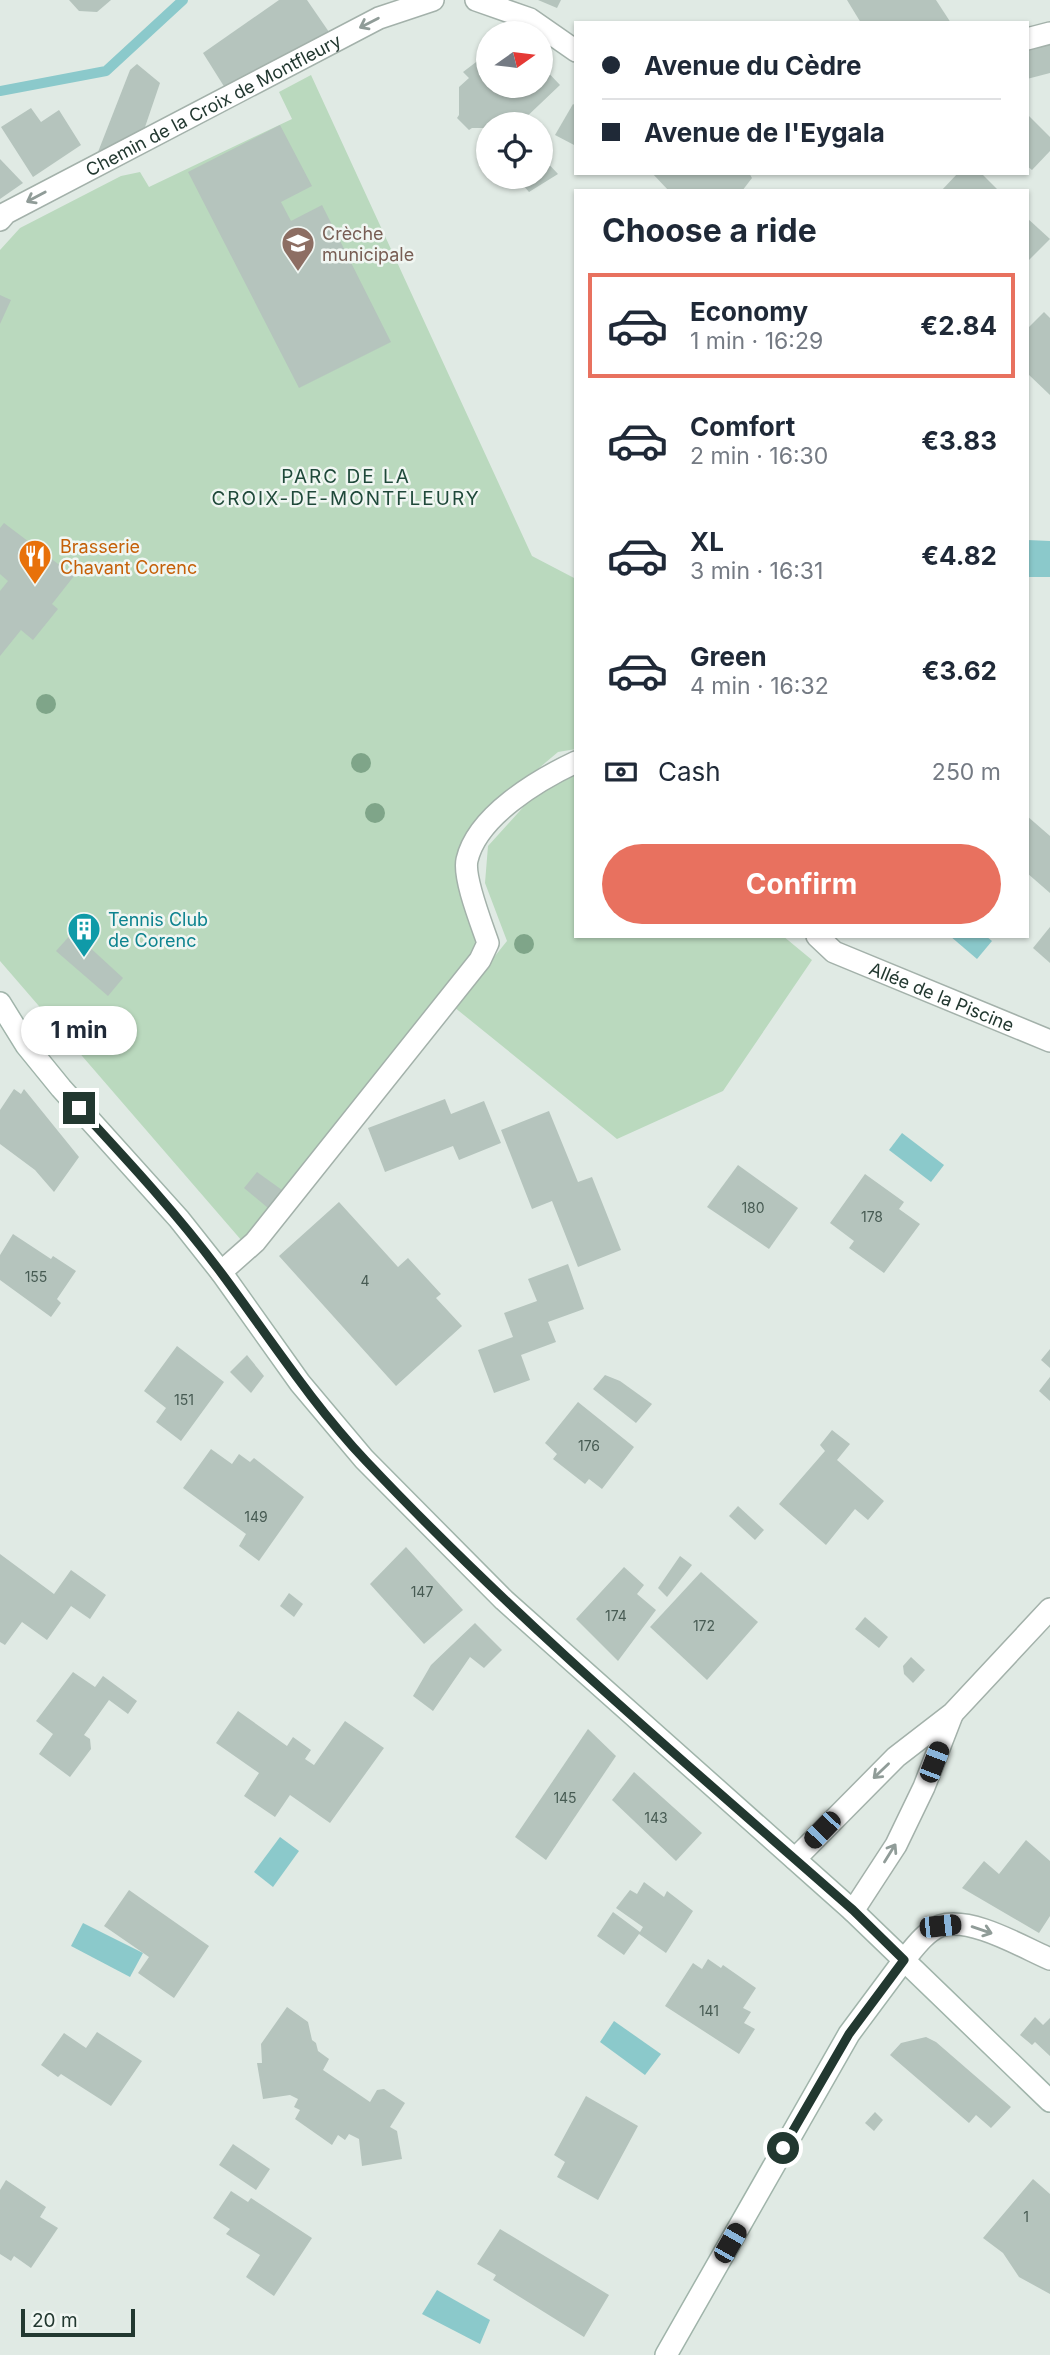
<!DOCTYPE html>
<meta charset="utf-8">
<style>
:root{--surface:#fff;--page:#f6f6f7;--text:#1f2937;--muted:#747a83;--line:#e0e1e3;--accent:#e8715f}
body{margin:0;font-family:Inter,sans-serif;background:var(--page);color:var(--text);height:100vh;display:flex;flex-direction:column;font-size:26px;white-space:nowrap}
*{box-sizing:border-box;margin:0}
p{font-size:23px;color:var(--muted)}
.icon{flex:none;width:38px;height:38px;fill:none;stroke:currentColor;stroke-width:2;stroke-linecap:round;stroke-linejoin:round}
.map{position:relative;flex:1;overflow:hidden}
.side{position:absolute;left:574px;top:189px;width:455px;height:749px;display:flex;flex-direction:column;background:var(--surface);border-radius:0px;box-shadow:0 2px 5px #0004}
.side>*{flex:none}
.hud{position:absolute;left:574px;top:21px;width:455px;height:154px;border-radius:0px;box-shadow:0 2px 5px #0004;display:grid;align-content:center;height:154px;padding:0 28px;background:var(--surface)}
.needle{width:46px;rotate:76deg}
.buttons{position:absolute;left:476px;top:21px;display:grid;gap:14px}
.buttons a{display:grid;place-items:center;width:77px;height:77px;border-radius:50%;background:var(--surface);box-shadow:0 2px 5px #0004;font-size:35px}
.scale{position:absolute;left:21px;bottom:18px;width:114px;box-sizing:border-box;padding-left:7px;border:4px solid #223830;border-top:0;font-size:19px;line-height:24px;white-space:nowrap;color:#223830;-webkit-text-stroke:5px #f0f6f2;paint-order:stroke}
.end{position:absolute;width:32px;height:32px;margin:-16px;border:9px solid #223830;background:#fff;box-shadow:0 0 0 4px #fff}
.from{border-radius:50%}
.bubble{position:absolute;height:49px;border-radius:24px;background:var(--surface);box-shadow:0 2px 5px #0004;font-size:23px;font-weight:700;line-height:49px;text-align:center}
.car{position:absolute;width:21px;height:42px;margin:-21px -10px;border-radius:9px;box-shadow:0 0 5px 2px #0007;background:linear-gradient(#222 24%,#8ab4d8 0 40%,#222 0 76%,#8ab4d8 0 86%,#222 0)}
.hud b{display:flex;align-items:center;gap:24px;height:66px;font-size:26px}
.hud b+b{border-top:2px solid var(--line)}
.hud i{width:18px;height:18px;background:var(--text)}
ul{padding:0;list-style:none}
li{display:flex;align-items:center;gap:21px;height:105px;margin:0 14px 10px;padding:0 14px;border:4px solid transparent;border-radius:0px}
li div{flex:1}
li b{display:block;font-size:26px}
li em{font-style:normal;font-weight:700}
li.active{border-color:var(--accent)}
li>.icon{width:63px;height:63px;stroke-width:1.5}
h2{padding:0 28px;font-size:32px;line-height:84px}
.pay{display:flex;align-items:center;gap:18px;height:77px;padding:0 28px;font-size:26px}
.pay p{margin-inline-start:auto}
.cta{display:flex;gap:14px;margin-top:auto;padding:14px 28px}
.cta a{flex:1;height:80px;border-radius:42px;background:var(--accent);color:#fff;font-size:28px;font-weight:700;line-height:80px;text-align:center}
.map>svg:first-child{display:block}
.green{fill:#bad9be}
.water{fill:#8bc9cb}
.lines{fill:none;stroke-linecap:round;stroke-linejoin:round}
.stream{stroke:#8bc9cb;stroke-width:10}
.building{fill:#b5c4bd}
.street-casing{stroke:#a3b1aa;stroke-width:24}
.secondary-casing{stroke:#a0b4aa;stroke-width:24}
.street{stroke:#fff;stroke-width:21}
.secondary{stroke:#fff;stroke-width:21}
.tree{fill:#7fa589}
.oneway{stroke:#909c98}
.route{stroke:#223830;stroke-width:9}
.labels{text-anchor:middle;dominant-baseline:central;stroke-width:5;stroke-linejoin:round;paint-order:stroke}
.number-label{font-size:14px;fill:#475b53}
.street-label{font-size:18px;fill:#223830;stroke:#f0f6f2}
.education-label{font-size:18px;fill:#785e54;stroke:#f0f6f2;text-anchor:start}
.food-label{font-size:18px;fill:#c56008;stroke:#f0f6f2;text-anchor:start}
.culture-label{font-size:18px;fill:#0d838f;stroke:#f0f6f2;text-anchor:start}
.neighbourhood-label{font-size:19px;letter-spacing:2px;fill:#1f493a;stroke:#f0f6f2}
</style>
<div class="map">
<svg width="1050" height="2355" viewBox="0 0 1050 2355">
<rect width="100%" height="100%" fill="#e0eae4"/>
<!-- green -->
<g class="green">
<path d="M 311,75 L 532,556 L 576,579 L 576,749 L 558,752 L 513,790 L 463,850 L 477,929 L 475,951 L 242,1241 L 0,961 L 0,250 L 20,228 L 121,176 L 140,172 L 149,187 L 292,119 L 279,92 Z"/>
<path d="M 576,771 L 576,936 L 783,936 L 812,960 L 723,1091 L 617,1139 L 454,1007 L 507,941 L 485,883 L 488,846 L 545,783 Z"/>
</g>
<!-- water -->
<g class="water">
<path d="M 1027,540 L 1050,541 L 1050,577 L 1027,577 Z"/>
<path d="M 950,936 L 986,936 L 992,941 L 977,959 Z"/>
<path d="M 902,1133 L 944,1165 L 931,1182 L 889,1150 Z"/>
<path d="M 280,1837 L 299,1851 L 273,1887 L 254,1872 Z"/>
<path d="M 83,1923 L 143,1953 L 130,1977 L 71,1946 Z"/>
<path d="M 614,2021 L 661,2054 L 645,2075 L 600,2042 Z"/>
<path d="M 437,2290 L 490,2320 L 480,2344 L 422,2314 Z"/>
</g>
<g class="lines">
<!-- stream -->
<path class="stream" d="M 0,91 L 106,71 L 183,0"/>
</g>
<!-- building -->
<g class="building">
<path d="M 69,0 L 111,0 L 97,12 L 79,11 Z"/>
<path d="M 279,0 L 307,0 L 329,32 L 225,88 L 203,53 Z"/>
<path d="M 538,0 L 561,0 L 557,8 Z"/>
<path d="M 847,0 L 936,0 L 951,23 L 861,23 Z"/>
<path d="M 1050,42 L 1050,73 L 1027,79 L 1027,48 Z"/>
<path d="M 488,53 L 488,86 L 541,86 L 541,65 L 560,85 L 519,124 L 488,124 L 488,128 L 472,128 L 469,130 L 457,118 L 459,115 L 459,87 L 469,78 L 463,72 Z"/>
<path d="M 137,64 L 160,83 L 144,130 L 98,152 L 130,70 Z"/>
<path d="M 573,104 L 576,106 L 576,146 L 555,135 Z"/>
<path d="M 31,108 L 41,122 L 59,110 L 81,145 L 33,177 L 1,127 Z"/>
<path d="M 1027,114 L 1050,137 L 1050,151 L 1032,170 L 1027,166 Z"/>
<path d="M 280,125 L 312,186 L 281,202 L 291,221 L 322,205 L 391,342 L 299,388 L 188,172 Z"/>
<path d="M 541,156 L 558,174 L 529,192 L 516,177 L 541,177 Z"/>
<path d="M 0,159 L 23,183 L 0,199 Z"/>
<path d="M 652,173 L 749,173 L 752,178 L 742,191 L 669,191 Z"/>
<path d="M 958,173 L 981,173 L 999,191 L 941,191 Z"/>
<path d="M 1027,218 L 1050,239 L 1027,262 Z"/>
<path d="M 0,295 L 11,300 L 0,324 Z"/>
<path d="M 1044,312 L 1050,318 L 1050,395 L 1027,373 L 1027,329 Z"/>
<path d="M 4,523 L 74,576 L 52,604 L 58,609 L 33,640 L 21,630 L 0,656 L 0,591 L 8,581 L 0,574 L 0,528 Z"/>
<path d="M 1027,816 L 1050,836 L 1050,893 L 1027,873 Z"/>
<path d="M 1050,927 L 1050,963 L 1033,948 Z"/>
<path d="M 73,932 L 123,978 L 108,996 L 56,951 Z"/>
<path d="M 14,1089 L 21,1094 L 24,1089 L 79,1157 L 54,1192 L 35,1170 L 0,1144 L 0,1110 Z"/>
<path d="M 445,1099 L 451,1114 L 484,1101 L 501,1143 L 459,1160 L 453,1146 L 385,1172 L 368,1128 Z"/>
<path d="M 549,1111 L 578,1182 L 592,1177 L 621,1250 L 578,1267 L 552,1201 L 532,1209 L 501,1130 Z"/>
<path d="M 738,1165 L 798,1208 L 769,1249 L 707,1207 Z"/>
<path d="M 257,1172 L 282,1190 L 268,1208 L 244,1188 Z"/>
<path d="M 865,1174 L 904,1202 L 899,1209 L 920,1224 L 884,1273 L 849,1248 L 854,1241 L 830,1223 Z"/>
<path d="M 339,1202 L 398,1267 L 408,1258 L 441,1294 L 436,1298 L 462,1326 L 396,1386 L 279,1256 Z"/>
<path d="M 13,1234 L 51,1259 L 53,1256 L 76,1271 L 57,1299 L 61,1303 L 51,1317 L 0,1280 L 0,1255 Z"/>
<path d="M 568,1264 L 584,1309 L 548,1322 L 556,1342 L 521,1355 L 530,1380 L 494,1393 L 478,1350 L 513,1337 L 504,1313 L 537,1301 L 528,1279 Z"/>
<path d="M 177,1346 L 224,1382 L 181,1441 L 156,1422 L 166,1408 L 144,1391 Z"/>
<path d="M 1050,1349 L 1050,1368 L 1041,1360 Z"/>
<path d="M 247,1355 L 264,1376 L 251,1393 L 230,1372 Z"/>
<path d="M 605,1375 L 620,1381 L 652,1404 L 636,1423 L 593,1389 Z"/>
<path d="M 1050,1377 L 1050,1401 L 1039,1391 Z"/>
<path d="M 578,1402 L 634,1447 L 602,1489 L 589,1479 L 585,1484 L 553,1459 L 557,1454 L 545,1443 Z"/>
<path d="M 832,1430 L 850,1444 L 837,1460 L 884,1501 L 868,1520 L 855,1509 L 826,1545 L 779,1504 L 825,1451 L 820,1445 Z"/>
<path d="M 211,1449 L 232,1464 L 239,1454 L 250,1462 L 254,1458 L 304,1497 L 259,1561 L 239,1546 L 246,1534 L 183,1488 Z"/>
<path d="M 738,1506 L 764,1530 L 755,1540 L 729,1516 Z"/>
<path d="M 406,1547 L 463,1610 L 424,1644 L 370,1584 Z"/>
<path d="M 0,1554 L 54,1594 L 71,1570 L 106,1595 L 90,1619 L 71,1606 L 47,1640 L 22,1622 L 5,1645 L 0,1642 Z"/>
<path d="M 680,1556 L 692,1565 L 667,1597 L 658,1588 Z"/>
<path d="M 624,1567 L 644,1585 L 637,1594 L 656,1610 L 618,1661 L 576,1619 Z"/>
<path d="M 701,1572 L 758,1622 L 707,1680 L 650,1627 Z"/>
<path d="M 289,1593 L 303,1604 L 294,1617 L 280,1606 Z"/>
<path d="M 865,1617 L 888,1637 L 879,1648 L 855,1629 Z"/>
<path d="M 475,1623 L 502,1650 L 484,1668 L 470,1657 L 433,1711 L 413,1696 L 431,1665 Z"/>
<path d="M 911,1657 L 925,1670 L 913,1683 L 904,1674 L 903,1666 Z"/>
<path d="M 73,1672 L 95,1687 L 103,1676 L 137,1701 L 128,1714 L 109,1700 L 84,1735 L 90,1739 L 91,1749 L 70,1777 L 39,1754 L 53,1734 L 36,1721 Z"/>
<path d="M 238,1711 L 287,1746 L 293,1737 L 311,1750 L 305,1759 L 314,1765 L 345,1721 L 384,1748 L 330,1823 L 290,1795 L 275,1817 L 244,1796 L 259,1773 L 216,1743 Z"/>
<path d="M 588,1729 L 616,1756 L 546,1860 L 515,1837 Z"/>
<path d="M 634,1772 L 702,1833 L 676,1861 L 612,1800 Z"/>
<path d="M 1026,1840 L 1050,1861 L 1050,1916 L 1039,1933 L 962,1888 L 984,1861 L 999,1874 Z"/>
<path d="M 644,1882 L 664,1897 L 667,1891 L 693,1911 L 666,1953 L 639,1934 L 624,1955 L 597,1936 L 613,1912 L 640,1932 L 643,1927 L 616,1908 L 630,1890 L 637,1894 Z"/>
<path d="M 129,1890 L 209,1946 L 174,1998 L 138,1973 L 149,1957 L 104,1926 Z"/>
<path d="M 708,1959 L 721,1968 L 723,1965 L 756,1988 L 743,2008 L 751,2012 L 744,2023 L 755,2029 L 739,2054 L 665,2006 L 693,1963 L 702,1969 Z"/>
<path d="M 287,2007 L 308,2022 L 312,2040 L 316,2043 L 318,2051 L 329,2059 L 323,2070 L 370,2102 L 377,2090 L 384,2089 L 405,2103 L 390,2127 L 397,2131 L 402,2159 L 362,2166 L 359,2139 L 349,2134 L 345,2140 L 338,2135 L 332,2145 L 295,2119 L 300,2110 L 294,2107 L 298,2099 L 290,2095 L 263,2099 L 257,2063 L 262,2063 L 261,2044 Z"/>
<path d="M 1035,2017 L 1043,2025 L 1050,2018 L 1050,2056 L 1035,2042 L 1032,2045 L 1020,2035 Z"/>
<path d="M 97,2032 L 142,2061 L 111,2106 L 61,2074 L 58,2077 L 41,2065 L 64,2033 L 86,2048 Z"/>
<path d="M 926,2037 L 936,2042 L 1011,2107 L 991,2128 L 976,2115 L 969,2123 L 890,2055 L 901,2043 Z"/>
<path d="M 586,2096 L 638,2126 L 598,2200 L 557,2177 L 565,2162 L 554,2155 Z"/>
<path d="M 875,2112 L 883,2120 L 874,2131 L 865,2123 Z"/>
<path d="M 233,2144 L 270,2169 L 256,2190 L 219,2165 Z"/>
<path d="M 1033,2179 L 1050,2194 L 1050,2294 L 1019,2277 L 1003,2253 L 983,2238 Z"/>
<path d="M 6,2180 L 46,2207 L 40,2217 L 58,2228 L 31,2268 L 14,2256 L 11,2261 L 0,2254 L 0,2190 Z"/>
<path d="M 231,2191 L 248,2202 L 251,2198 L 312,2238 L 274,2296 L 246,2277 L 260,2255 L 226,2234 L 230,2229 L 213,2218 Z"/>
<path d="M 500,2229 L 609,2295 L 584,2337 L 493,2280 L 496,2275 L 477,2264 Z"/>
</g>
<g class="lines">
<defs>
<g id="street">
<path d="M 476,0 L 530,19 L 576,51"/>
<path d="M 1027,39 L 1050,33"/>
<path id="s1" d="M 0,220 L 6,213 L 379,18 L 433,0"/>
<path id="s2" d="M 817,936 L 834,952 L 1050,1041"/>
<path d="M 221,1272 L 255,1242 L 480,960 L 488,943 C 482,925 463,878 467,860 C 477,816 538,780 576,762"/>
<path d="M 795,1859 L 896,1757 L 953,1713 L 1050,1609"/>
<path d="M 853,1911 L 896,1845 L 924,1787 L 952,1715"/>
<path d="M 904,1960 C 914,1948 925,1932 940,1926 C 971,1916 1022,1947 1050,1959"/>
</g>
<g id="secondary">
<path d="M 0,1003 L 26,1045 L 61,1088 L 179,1219 L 221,1272 L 300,1383 L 364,1459 L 504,1600 L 853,1911 L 1050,2101"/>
<path d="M 666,2355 L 849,2034 L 904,1960"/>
</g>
</defs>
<!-- street casing -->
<use href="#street" class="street-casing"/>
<!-- secondary casing -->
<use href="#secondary" class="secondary-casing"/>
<!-- street -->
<use href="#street" class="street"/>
<!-- secondary -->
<use href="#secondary" class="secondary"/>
</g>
<!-- trees -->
<g class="tree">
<circle cx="46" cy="704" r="10"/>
<circle cx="361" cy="763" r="10"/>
<circle cx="375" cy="813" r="10"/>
<circle cx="524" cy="944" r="10"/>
</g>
<!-- one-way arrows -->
<defs><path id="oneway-shaft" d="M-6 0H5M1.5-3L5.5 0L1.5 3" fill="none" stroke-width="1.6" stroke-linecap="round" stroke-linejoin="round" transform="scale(1.75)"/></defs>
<g class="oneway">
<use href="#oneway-shaft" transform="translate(369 23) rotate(153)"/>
<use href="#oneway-shaft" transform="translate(36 197) rotate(152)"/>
<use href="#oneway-shaft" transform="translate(881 1771) rotate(136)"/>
<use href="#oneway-shaft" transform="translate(890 1853) rotate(-58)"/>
<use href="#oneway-shaft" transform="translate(982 1930) rotate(19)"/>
</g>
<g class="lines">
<!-- route -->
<path class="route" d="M 79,1108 C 129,1162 178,1215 222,1274 C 269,1337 312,1404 366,1461 C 518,1622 687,1764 853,1910 L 904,1960 L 849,2034 L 783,2148"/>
</g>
<!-- icons -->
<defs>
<symbol id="school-pin" viewBox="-11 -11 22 30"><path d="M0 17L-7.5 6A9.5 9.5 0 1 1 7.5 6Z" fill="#8d6e63" stroke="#f0f6f2"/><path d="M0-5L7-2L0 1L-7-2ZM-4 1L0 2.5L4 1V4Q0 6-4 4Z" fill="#fff"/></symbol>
<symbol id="restaurant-pin" viewBox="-11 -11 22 30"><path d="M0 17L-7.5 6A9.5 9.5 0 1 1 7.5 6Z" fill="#e8710a" stroke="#f0f6f2"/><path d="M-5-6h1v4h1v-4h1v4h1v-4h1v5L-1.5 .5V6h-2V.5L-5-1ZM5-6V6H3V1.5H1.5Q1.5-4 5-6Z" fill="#fff"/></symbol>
<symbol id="building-pin" viewBox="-11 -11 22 30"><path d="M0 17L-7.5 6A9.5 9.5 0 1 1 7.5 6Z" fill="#0f9aa8" stroke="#f0f6f2"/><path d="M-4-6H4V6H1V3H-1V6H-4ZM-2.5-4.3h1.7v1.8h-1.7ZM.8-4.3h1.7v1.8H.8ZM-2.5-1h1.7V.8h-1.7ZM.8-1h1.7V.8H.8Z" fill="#fff"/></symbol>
</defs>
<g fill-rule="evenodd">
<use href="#school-pin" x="279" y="224" width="38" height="52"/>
<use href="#restaurant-pin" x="16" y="537" width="38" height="52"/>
<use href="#building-pin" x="65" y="910" width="38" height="52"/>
</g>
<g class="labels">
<!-- number labels -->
<g class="number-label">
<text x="753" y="1207">180</text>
<text x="872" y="1216">178</text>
<text x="36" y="1276">155</text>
<text x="365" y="1280">4</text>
<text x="184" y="1399">151</text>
<text x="589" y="1445">176</text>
<text x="256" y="1516">149</text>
<text x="422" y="1591">147</text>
<text x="616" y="1615">174</text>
<text x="704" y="1625">172</text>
<text x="565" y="1797">145</text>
<text x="656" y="1817">143</text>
<text x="709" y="2010">141</text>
<text x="1026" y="2216">1</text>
</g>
<!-- street labels -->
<g class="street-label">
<text stroke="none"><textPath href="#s1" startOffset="243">Chemin de la Croix de Montfleury</textPath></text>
<text stroke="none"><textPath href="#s2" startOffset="140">Allée de la Piscine</textPath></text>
</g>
<!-- education labels -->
<g class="education-label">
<text x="322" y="233">Crèche<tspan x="322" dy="21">municipale</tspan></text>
</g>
<!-- food labels -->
<g class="food-label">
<text x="60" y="546">Brasserie<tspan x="60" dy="21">Chavant Corenc</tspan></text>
</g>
<!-- culture labels -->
<g class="culture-label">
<text x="108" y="919">Tennis Club<tspan x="108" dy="21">de Corenc</tspan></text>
</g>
<!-- neighbourhood labels -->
<g class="neighbourhood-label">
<text x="346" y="476">PARC DE LA<tspan x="346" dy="22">CROIX-DE-MONTFLEURY</tspan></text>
</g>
</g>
</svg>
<div class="buttons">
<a><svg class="needle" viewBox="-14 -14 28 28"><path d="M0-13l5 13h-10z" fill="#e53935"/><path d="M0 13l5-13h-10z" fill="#747a83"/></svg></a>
<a><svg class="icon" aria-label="locate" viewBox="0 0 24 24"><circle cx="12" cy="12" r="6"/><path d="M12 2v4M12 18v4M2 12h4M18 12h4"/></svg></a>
</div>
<div class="scale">20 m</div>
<i class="end from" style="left:783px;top:2148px"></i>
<i class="end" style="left:79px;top:1108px"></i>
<div class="bubble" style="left:21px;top:1006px;width:116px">1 min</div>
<i class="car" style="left:934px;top:1762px;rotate:21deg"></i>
<i class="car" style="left:822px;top:1830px;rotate:224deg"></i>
<i class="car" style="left:940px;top:1926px;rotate:84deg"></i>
<i class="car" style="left:730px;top:2243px;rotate:30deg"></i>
<div class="hud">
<b><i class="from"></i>Avenue du Cèdre</b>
<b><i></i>Avenue de l'Eygala</b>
</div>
<section class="side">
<h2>Choose a ride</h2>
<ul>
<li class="active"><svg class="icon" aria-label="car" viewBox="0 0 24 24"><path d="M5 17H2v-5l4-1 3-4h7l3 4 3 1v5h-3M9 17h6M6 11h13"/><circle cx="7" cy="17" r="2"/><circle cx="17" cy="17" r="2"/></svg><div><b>Economy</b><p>1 min · 16:29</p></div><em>€2.84</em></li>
<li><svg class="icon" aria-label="car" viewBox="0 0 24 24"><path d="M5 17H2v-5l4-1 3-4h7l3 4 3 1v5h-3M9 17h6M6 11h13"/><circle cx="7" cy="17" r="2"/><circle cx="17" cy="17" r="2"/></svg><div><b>Comfort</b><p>2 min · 16:30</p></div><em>€3.83</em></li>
<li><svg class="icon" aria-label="car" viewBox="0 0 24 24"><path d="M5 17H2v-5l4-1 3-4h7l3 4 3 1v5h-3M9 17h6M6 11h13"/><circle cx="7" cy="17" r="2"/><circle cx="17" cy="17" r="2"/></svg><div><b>XL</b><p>3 min · 16:31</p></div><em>€4.82</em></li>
<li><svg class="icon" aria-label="car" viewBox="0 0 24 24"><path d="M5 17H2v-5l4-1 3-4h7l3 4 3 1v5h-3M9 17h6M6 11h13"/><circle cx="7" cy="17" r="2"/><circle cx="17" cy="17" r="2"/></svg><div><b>Green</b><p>4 min · 16:32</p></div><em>€3.62</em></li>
</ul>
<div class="pay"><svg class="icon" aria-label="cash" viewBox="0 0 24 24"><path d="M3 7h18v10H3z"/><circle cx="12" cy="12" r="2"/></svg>Cash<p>250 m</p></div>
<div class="cta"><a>Confirm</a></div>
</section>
</div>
